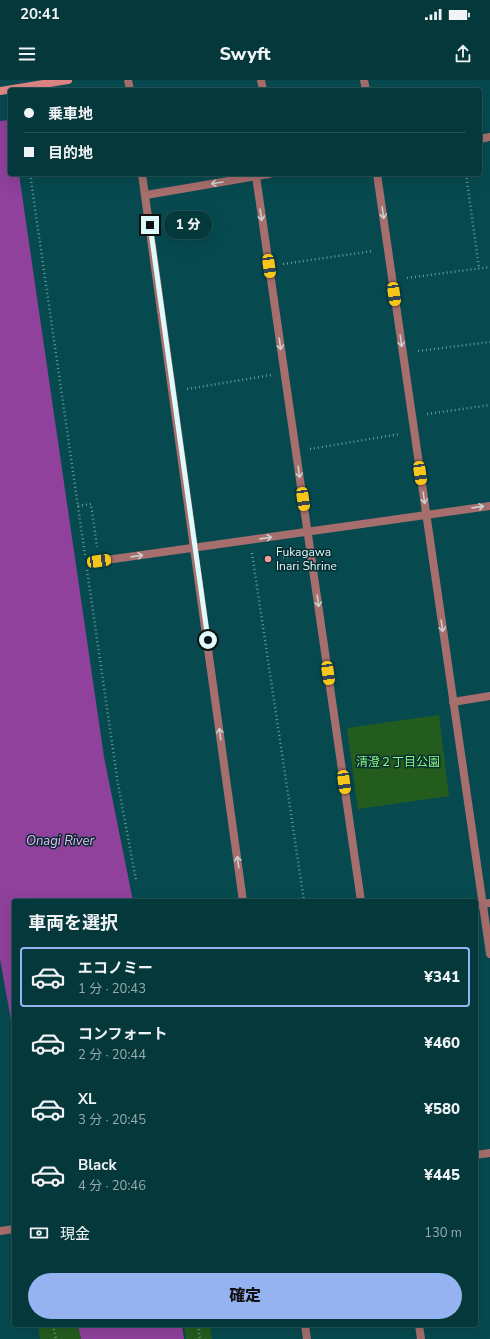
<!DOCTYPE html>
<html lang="ja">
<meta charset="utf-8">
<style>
:root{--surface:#04383b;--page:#124346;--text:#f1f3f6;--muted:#97acaf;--line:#255255;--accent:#95b2f1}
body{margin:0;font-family:"Nunito Sans","Noto Sans JP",sans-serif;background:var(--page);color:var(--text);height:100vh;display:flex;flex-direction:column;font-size:15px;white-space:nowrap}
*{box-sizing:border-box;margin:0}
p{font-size:13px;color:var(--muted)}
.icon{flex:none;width:22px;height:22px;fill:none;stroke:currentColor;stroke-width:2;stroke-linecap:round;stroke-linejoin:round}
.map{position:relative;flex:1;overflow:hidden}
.side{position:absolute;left:12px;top:819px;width:466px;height:428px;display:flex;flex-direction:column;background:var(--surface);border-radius:4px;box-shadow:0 4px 16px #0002,0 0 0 1px var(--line)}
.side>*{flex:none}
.guide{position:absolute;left:8px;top:8px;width:474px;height:88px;border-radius:4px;box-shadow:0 4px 16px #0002,0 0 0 1px var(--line);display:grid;align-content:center;height:88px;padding:0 16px;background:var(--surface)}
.end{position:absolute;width:18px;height:18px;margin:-9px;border:5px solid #ddfafc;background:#111;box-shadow:0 0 0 2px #111}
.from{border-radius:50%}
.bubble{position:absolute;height:28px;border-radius:14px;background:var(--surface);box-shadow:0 4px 16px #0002,0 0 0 1px var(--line);font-size:13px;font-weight:800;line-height:28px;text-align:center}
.car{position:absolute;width:12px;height:24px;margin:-12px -6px;border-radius:5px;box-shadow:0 0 3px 1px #0007;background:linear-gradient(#f5c518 24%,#345 0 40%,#f5c518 0 76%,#345 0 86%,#f5c518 0)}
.guide b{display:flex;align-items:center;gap:14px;height:38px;font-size:15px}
.guide b+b{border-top:1px solid var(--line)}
.guide i{width:10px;height:10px;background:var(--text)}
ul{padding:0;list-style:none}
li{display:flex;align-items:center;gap:12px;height:60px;margin:0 8px 6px;padding:0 8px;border:2px solid transparent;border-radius:4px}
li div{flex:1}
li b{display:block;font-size:15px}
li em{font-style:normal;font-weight:800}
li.active{border-color:var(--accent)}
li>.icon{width:36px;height:36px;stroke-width:1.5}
h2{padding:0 16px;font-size:18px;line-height:48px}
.pay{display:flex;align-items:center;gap:10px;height:44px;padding:0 16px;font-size:15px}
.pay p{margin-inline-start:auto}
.cta{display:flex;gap:8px;margin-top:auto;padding:8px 16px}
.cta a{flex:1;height:46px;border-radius:24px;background:var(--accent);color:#111;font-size:16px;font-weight:800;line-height:46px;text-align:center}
.status{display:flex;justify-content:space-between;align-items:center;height:28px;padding:0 20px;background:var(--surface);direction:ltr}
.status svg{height:11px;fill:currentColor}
header{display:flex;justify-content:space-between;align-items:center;height:52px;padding:0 16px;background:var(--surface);font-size:18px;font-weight:800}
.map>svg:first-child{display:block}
.green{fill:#245c1e}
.water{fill:#8f419c}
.pier{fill:#064a4f}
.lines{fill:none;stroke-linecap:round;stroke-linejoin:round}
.path{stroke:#67999d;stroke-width:2.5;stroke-dasharray:1 3;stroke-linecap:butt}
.service{stroke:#a66e6c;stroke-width:8}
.minor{stroke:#a66e6c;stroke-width:8}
.tertiary{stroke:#a66e6c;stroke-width:8}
.secondary{stroke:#dd8684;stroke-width:8}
.oneway{stroke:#ccd0d1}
.route{stroke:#ddfafc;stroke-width:5}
.poi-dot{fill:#f59b99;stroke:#082d30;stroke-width:1.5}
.labels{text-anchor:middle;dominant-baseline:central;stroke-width:3;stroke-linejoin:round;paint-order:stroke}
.poi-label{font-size:12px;fill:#ddfafc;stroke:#082d30;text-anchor:start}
.park-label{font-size:12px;fill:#8df980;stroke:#082d30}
.water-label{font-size:13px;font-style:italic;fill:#f1b6fb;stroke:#082d30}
</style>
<div class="status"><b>20:41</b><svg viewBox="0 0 49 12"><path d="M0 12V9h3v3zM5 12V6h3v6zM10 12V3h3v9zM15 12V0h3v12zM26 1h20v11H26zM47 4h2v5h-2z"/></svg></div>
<header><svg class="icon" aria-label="menu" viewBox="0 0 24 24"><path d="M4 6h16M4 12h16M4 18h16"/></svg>Swyft<svg class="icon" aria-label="share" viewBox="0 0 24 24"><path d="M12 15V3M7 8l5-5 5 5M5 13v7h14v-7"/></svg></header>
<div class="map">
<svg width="490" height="1259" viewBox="0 0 490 1259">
<rect width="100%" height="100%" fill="#064a4f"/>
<!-- green -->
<g class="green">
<path d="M 439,635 L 449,716 L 358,729 L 347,648 Z"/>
<path d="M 38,1245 L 78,1245 L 81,1259 L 40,1259 Z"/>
<path d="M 184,1245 L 210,1245 L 212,1259 L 186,1259 Z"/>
</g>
<!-- water -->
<g class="water">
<path d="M 0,0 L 10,30 L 10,94 L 19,94 L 104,677 L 133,821 L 14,821 L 14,957 L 0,879 Z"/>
<path d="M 78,1245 L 182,1245 L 184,1259 L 81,1259 Z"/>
</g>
<!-- pier -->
<path class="pier" d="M 0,0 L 8,0 L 10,16 L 10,40 L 0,41 Z"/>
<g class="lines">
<!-- path -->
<g class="path">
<path d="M 30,94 L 85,475"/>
<path d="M 466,94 L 479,188"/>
<path d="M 283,184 L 373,171"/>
<path d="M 407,198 L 490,187"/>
<path d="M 418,271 L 490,262"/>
<path d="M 187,309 L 271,295"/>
<path d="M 427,334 L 490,325"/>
<path d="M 310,369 L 400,354"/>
<path d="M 78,426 L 91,424 L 97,467"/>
<path d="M 252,473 L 304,821"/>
<path d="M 283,477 L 288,477 L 290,469"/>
<path d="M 87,490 L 118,704 L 136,800"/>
<path d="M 53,1245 L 56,1259"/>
<path d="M 198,1245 L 200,1259"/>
</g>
<!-- service -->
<path class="service" d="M 261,0 L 263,10"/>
<!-- minor -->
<g class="minor">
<path d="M 128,0 L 130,10"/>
<path d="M 364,0 L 366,10"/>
<path d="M 480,59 L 490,57"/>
<path d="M 142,94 L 243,821"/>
<path d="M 377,94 L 490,874"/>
<path d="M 256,96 L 361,821"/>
<path d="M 146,115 L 269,94"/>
<path d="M 99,481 L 490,426"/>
<path d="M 453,622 L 490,616"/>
<path d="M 476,825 L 490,823"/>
<path d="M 305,1245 L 307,1259"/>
<path d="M 419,1245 L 421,1259"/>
</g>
<!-- tertiary -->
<g class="tertiary">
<path d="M 476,1075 L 490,1073"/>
<path d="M 0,1151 L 14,1149"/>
</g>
<!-- secondary -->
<path class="secondary" d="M 0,11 L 68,0"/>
</g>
<!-- one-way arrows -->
<defs><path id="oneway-shaft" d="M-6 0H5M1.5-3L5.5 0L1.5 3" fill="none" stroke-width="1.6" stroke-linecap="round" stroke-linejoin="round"/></defs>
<g class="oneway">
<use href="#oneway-shaft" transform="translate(217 103) rotate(171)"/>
<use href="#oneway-shaft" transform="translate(383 133) rotate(82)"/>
<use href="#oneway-shaft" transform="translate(261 135) rotate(81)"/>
<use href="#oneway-shaft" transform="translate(401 261) rotate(82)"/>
<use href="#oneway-shaft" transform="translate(280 264) rotate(82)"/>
<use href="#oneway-shaft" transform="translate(299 392) rotate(82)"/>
<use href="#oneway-shaft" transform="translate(424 418) rotate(82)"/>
<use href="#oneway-shaft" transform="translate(478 427) rotate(-8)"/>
<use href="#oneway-shaft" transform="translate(266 458) rotate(-8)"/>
<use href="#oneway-shaft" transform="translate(137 476) rotate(-8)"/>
<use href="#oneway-shaft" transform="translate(318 521) rotate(82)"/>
<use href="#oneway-shaft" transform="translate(442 546) rotate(82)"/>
<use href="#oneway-shaft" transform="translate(220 654) rotate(-98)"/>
<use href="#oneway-shaft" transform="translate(238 782) rotate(-98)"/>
</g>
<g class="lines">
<!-- route -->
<path class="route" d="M 150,145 L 208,560"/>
</g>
<!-- markers -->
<circle class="poi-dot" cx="268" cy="479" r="4"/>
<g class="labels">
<!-- poi labels -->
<g class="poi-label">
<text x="276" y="472">Fukagawa<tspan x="276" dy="14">Inari Shrine</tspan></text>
</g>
<!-- park labels -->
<g class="park-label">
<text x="398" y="682">清澄２丁目公園</text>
</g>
<!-- water labels -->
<g class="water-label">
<text x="60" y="761">Onagi River</text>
</g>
</g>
</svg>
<i class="end from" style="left:208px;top:560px"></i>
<i class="end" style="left:150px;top:145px"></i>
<div class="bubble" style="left:164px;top:131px;width:48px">1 分</div>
<i class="car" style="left:269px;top:186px;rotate:172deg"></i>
<i class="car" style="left:394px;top:214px;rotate:172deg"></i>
<i class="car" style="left:420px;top:393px;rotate:172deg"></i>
<i class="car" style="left:303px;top:419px;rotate:172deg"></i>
<i class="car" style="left:99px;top:481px;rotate:82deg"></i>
<i class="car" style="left:328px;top:593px;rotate:172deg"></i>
<i class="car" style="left:344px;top:702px;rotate:172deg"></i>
<div class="guide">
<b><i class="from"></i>乗車地</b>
<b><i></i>目的地</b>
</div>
<section class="side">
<h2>車両を選択</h2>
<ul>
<li class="active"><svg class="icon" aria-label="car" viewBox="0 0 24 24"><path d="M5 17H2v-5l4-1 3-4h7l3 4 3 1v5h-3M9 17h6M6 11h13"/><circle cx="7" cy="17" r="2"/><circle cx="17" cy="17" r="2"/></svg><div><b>エコノミー</b><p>1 分 · 20:43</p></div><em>¥341</em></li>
<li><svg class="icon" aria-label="car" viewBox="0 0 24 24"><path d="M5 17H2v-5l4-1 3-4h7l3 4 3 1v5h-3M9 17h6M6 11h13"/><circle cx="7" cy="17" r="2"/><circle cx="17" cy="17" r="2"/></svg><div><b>コンフォート</b><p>2 分 · 20:44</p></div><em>¥460</em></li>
<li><svg class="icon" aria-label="car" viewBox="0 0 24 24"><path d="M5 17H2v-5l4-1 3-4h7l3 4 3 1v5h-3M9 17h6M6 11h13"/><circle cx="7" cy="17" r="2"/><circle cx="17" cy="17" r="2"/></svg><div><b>XL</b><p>3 分 · 20:45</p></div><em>¥580</em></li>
<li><svg class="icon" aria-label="car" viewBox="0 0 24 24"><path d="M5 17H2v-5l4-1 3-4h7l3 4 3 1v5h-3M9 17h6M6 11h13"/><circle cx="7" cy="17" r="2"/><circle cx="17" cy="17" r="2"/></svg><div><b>Black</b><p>4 分 · 20:46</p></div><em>¥445</em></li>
</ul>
<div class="pay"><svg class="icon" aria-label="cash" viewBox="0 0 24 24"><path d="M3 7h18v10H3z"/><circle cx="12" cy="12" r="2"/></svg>現金<p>130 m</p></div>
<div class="cta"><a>確定</a></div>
</section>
</div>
